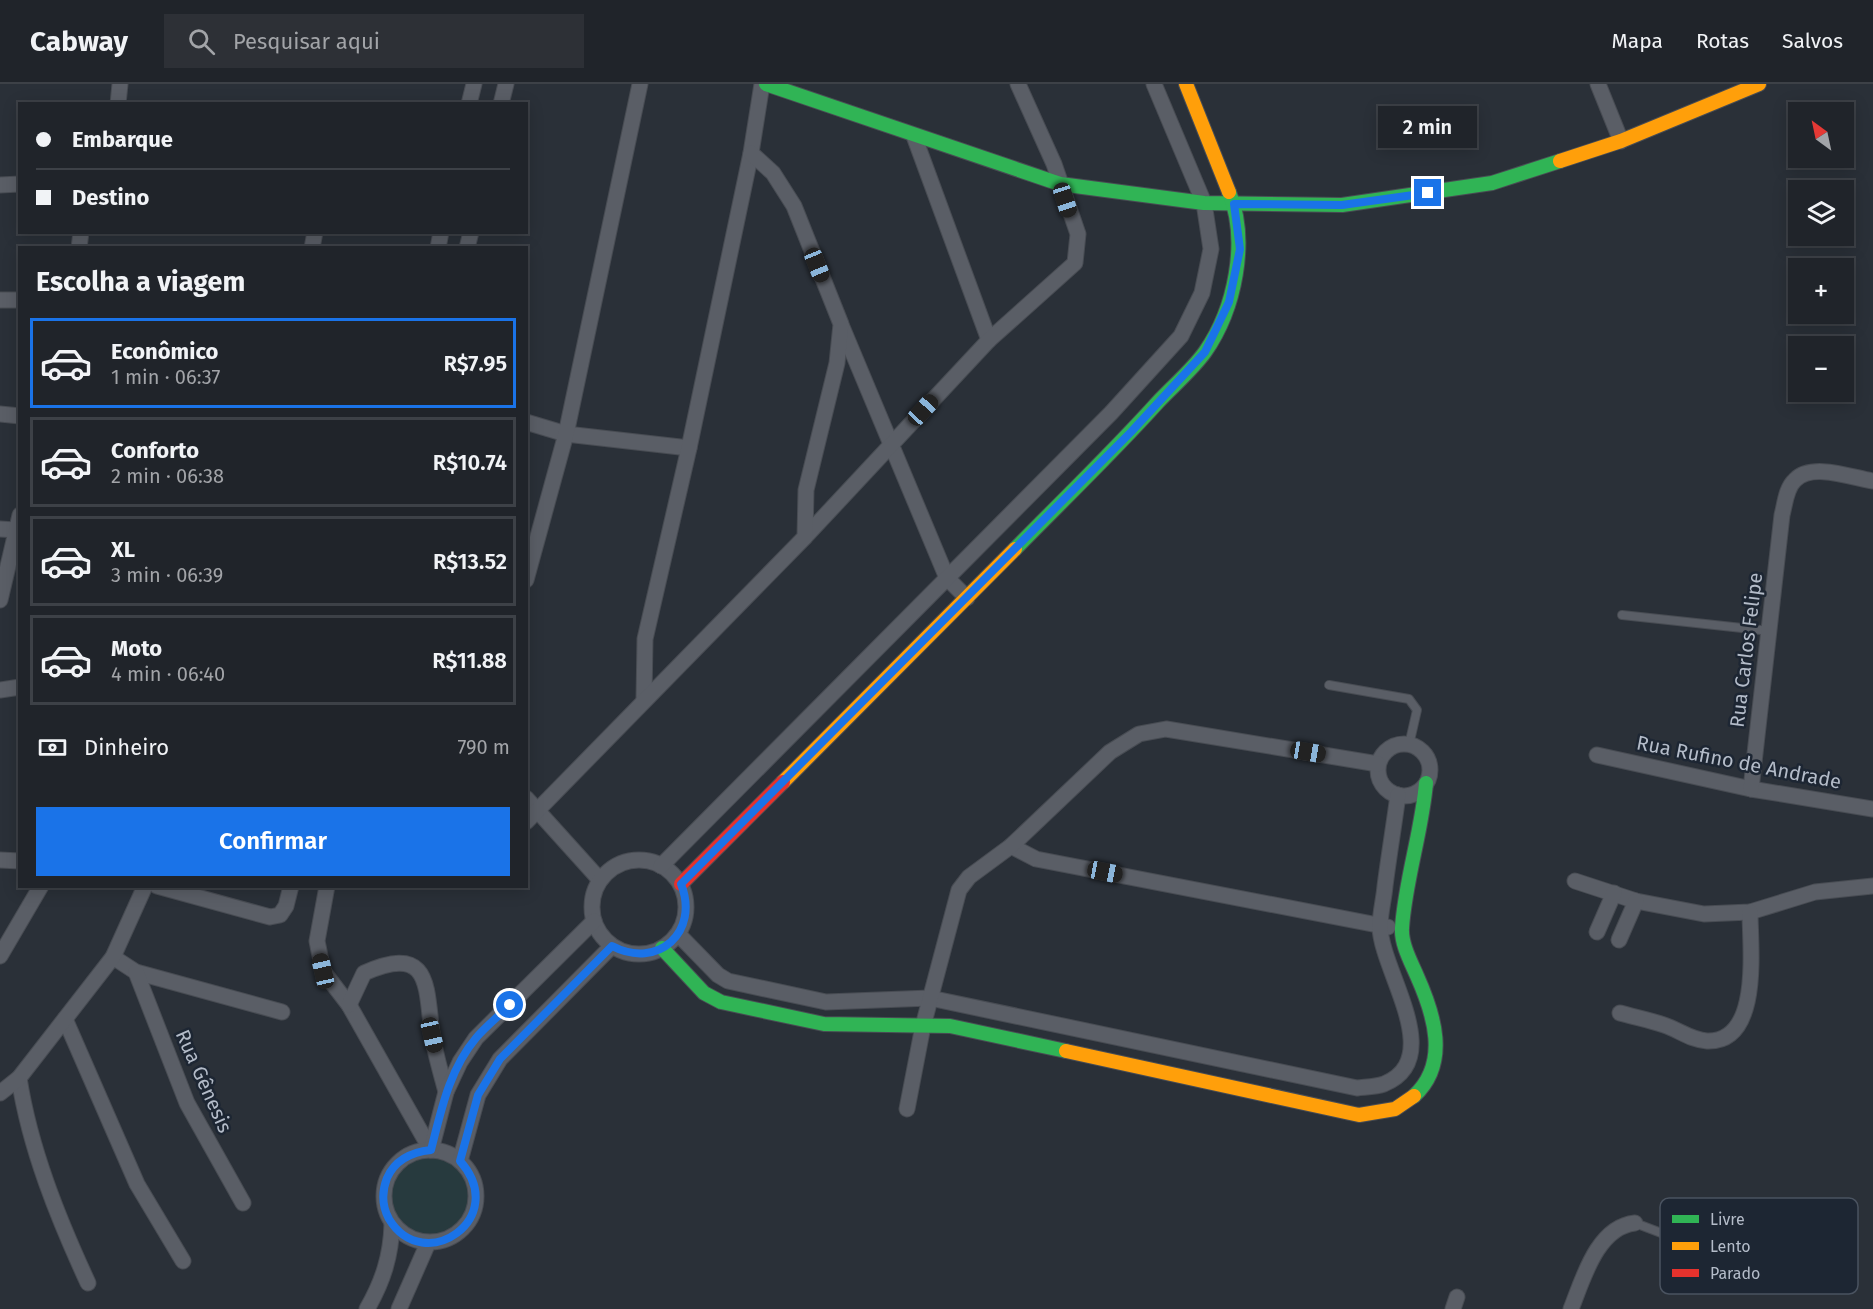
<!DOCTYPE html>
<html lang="pt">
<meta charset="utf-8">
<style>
:root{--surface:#20242a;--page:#2d3036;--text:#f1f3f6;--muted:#a2a4a8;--line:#3d4147;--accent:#1a73e8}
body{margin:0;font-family:"Fira Sans",sans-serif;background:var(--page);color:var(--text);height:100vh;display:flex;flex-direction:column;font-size:22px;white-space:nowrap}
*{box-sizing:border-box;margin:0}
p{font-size:20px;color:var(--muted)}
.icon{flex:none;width:33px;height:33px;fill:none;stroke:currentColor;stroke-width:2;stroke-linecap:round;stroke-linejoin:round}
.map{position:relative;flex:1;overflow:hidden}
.drawer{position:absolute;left:18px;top:162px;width:510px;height:642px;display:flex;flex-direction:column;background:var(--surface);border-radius:0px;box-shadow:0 3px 15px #0003,0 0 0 2px var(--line)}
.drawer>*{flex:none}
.hud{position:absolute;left:18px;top:18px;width:510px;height:132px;border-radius:0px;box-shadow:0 3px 15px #0003,0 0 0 2px var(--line);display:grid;align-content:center;height:132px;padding:0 18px;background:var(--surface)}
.needle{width:39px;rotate:327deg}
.buttons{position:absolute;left:1788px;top:18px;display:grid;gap:12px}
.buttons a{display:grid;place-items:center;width:66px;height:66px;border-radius:0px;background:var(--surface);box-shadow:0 3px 15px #0003,0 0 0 2px var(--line);font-size:30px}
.end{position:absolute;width:27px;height:27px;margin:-14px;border:8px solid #1a73e8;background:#fff;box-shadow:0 0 0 3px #fff}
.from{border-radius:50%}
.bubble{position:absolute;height:42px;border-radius:0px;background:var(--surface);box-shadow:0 3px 15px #0003,0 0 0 2px var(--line);font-size:20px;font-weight:600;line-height:42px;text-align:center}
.car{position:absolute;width:18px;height:36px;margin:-18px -9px;border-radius:8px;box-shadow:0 0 4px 2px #0007;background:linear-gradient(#222 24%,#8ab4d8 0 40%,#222 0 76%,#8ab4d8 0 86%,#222 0)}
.hud b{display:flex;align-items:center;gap:21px;height:57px;font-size:22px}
.hud b+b{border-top:2px solid var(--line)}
.hud i{width:15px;height:15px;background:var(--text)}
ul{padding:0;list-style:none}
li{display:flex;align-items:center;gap:18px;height:90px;margin:0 12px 9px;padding:0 6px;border:3px solid var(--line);border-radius:0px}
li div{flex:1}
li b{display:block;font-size:22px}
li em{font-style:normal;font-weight:600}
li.active{border-color:var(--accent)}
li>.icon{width:54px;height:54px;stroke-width:1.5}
h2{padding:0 18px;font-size:27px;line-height:72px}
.pay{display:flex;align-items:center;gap:15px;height:66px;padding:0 18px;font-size:22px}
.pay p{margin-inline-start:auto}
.action{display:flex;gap:12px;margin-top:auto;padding:12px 18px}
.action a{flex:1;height:69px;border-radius:0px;background:var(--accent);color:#fff;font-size:24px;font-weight:600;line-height:69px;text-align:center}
header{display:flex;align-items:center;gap:36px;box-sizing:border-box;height:84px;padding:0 30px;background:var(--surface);border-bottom:2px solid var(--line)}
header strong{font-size:28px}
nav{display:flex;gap:33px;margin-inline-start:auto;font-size:21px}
.search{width:420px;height:54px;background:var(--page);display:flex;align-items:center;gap:15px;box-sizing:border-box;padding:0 21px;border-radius:0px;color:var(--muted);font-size:22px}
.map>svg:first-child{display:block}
.green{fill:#273a3e}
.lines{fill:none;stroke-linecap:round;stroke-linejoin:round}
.lane-casing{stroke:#484c53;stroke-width:10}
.street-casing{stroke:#484c53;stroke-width:17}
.fast-casing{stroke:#484c53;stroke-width:16}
.slow-casing{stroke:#484c53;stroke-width:16}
.jam-casing{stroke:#484c53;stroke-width:16}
.lane{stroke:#5a5e66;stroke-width:8}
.street{stroke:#5a5e66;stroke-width:15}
.fast{stroke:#30b455;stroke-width:14}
.slow{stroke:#ff9f0a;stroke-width:14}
.jam{stroke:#e5322d;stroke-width:14}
.route{stroke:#1a73e8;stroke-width:8}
.labels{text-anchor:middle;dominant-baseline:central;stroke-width:5;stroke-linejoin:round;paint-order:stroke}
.street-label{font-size:20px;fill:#b4bcc9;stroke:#1d2633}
.key{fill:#1d2633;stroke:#4a5360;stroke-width:1.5}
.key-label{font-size:16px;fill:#b4bcc9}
</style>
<header>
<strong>Cabway</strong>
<div class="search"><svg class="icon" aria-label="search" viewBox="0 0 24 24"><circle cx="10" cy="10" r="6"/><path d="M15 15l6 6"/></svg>Pesquisar aqui</div>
<nav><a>Mapa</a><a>Rotas</a><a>Salvos</a></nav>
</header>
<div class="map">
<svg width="1873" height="1225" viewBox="0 0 1873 1225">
<rect width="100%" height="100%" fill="#2a3038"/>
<!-- green -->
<circle class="green" cx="429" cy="1112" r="39"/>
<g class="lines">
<defs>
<g id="lane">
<path d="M 1622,531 L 1770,547"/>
<path d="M 1329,601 L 1409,615 L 1417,626 L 1409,661"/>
<path d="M 1635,1139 L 1748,1182"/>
</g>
<g id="street">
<path d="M 1598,0 L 1621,57"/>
<path d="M 118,20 L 120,0"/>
<path d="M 469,20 L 474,0"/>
<path d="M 501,20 L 506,0"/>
<path d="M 914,52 L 989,256"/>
<path d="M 0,101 L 20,100"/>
<path d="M 79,164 L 81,148"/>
<path d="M 312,164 L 315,148"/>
<path d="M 438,164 L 441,148"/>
<path d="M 467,164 L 471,148"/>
<path d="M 0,216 L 20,216"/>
<path d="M 842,243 L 947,494 L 967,514"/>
<path d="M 0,330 L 20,332"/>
<path d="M 526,338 L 566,350 L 689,364"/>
<path d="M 0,445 L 16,446"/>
<path d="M 805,453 L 989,256 L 1075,179 L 1078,150 L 1054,80 L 1018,0"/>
<path d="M 526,496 L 566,350 L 640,0"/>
<path d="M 0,516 L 20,431"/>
<path d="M 0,606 L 20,603"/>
<path d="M 644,615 L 645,555 L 689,364 L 751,69 L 762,0"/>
<circle cx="1404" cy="686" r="26"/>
<path d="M 1597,671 L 1751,705 L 1873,725"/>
<path d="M 1751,705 L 1782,431 C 1785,420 1786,404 1795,396 C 1812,378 1853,394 1873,397"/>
<path d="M 526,714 L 600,796"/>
<path d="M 526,738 L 805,453 L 806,406 L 837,279 L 841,240 L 794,122 L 773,89 L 751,69"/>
<path d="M 1011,762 L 1036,775 L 1388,843"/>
<circle cx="639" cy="823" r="47"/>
<path d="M 0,776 L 20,777"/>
<path d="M 661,782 L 1111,329 L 1181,252 L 1202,209 L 1211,165 L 1204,119 L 1154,0"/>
<path d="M 1575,797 L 1636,817 L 1704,830 L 1750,828 L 1815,808 L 1873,802"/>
<path d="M 157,802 L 270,833 L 280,831 L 286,822 L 291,802"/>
<path d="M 327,802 L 317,857 L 323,887 L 349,921 L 431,1066"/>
<path d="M 1597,848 L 1614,809"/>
<path d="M 678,850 L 718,891 L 728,897 L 826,918 L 930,914 L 1357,1004 C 1365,1003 1376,1003 1384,1000 C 1447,974 1381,887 1380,843 C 1380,829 1384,815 1385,802 C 1389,771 1394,741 1398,711"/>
<path d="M 1619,856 L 1636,817"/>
<path d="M 0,872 L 41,802"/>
<path d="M 113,873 L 136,888 L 282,928"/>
<path d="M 136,888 L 187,1019 L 243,1119"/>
<path d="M 349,921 L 364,889 C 430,860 426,900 432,950 C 435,969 441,989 446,1008"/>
<path d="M 1620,929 C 1634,933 1650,936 1664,941 C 1679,946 1691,956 1707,957 C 1762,959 1750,863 1750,828"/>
<path d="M 65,935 L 137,1100 L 183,1177"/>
<path d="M 19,994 C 30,1065 58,1134 88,1199"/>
<path d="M 0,1009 L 19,994 L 113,873 L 145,802"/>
<path d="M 907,1025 L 923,942 L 959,806 L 969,793 L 1011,762 L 1110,668 L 1139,650 L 1166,645 L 1378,680"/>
<circle cx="430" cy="1112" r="46"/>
<path d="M 431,1066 L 446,1008 L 460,978 L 476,954 L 594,837"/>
<path d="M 460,1077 L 478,1011 L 500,975 L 612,862"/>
<path d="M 367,1225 C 383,1197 391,1172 392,1140"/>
<path d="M 399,1225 L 428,1159"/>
<path d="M 1453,1225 L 1457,1213"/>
<path d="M 1571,1225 C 1583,1195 1597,1143 1635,1139"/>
</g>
<g id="fast">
<path d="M 766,0 L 1060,100 L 1204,119 L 1342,121 L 1492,99 L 1560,77"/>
<path d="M 1015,465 C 1063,416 1112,369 1158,318 C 1173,302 1192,286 1205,268 C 1235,225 1249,157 1229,108"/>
<path d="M 662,864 L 704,909 L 721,918 L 824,940 L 950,942 L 1066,967"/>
<path d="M 1414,1012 C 1450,979 1434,930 1417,892 C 1411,878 1401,860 1402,844 C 1405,797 1422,747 1426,699"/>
</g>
<g id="slow">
<path d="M 1186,0 L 1229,108"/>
<path d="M 1560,77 L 1621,57 L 1759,0"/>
<path d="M 783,698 L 1015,465"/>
<path d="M 1066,967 L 1359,1031 L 1395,1025 L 1414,1012"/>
</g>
<path id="jam" d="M 681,800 L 783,698"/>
</defs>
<!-- lane casing -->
<use href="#lane" class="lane-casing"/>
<!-- street casing -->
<use href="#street" class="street-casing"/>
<!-- fast casing -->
<use href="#fast" class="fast-casing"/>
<!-- slow casing -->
<use href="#slow" class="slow-casing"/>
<!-- jam casing -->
<use href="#jam" class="jam-casing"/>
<!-- lane -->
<use href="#lane" class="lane"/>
<!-- street -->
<use href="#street" class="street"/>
<!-- fast -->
<use href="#fast" class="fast"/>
<!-- slow -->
<use href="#slow" class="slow"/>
<!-- jam -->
<use href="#jam" class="jam"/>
</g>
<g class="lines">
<!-- route -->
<path class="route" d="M 510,921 C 499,932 486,942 476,954 C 449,986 441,1027 431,1066 C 412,1068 395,1076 387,1094 C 382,1107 382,1122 389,1135 C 424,1193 511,1134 460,1077 L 478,1011 L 500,975 L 612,862 C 658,886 700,848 681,800 L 1131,348 L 1205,268 L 1229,218 L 1240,165 L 1234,120 L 1342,121 L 1428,109"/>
</g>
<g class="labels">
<!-- street labels -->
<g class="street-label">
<text transform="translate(1746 566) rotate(-83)">Rua Carlos Felipe</text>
<text transform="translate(1739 678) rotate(11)">Rua Rufino de Andrade</text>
<text transform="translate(204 997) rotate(66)">Rua Gênesis</text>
</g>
</g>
<!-- legend -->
<rect x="1660" y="1114" width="198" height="96" rx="9" class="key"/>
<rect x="1672" y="1131" width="27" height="8" fill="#30b455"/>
<rect x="1672" y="1158" width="27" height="8" fill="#ff9f0a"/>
<rect x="1672" y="1185" width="27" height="8" fill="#e5322d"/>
<g class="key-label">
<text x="1710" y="1141">Livre</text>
<text x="1710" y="1168">Lento</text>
<text x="1710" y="1195">Parado</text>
</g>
</svg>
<div class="buttons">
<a><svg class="needle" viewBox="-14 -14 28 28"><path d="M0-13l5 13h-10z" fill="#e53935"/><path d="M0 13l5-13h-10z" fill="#a2a4a8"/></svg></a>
<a><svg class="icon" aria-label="layers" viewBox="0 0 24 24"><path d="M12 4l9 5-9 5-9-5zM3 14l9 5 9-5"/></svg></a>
<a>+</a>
<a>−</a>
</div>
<i class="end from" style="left:510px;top:921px"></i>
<i class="end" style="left:1428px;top:109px"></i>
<div class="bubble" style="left:1378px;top:22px;width:99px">2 min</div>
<i class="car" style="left:1065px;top:116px;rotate:162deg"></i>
<i class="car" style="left:817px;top:181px;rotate:158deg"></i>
<i class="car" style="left:923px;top:326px;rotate:43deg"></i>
<i class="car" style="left:1308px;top:668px;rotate:99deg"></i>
<i class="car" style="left:1105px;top:788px;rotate:101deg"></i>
<i class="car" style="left:323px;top:887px;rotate:347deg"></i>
<i class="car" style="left:432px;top:951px;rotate:167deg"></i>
<div class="hud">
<b><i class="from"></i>Embarque</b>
<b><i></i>Destino</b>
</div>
<section class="drawer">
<h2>Escolha a viagem</h2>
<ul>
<li class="active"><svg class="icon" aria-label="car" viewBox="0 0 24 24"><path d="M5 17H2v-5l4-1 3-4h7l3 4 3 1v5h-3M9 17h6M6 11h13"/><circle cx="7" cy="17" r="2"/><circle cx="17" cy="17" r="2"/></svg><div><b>Econômico</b><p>1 min · 06:37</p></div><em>R$7.95</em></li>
<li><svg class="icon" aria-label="car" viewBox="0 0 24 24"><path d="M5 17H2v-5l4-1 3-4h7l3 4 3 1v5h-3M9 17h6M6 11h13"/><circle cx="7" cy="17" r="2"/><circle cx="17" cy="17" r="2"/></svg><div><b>Conforto</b><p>2 min · 06:38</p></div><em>R$10.74</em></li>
<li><svg class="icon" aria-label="car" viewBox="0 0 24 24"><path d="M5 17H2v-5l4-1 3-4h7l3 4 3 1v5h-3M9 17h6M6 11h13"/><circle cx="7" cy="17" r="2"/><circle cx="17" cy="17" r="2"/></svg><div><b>XL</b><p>3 min · 06:39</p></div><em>R$13.52</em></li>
<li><svg class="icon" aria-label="car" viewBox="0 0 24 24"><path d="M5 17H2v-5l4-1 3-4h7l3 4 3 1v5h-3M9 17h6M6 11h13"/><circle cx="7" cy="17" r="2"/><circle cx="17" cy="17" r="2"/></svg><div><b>Moto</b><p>4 min · 06:40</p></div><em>R$11.88</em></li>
</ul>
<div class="pay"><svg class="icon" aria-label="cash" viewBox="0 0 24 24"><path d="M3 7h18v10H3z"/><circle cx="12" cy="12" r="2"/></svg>Dinheiro<p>790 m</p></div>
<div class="action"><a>Confirmar</a></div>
</section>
</div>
